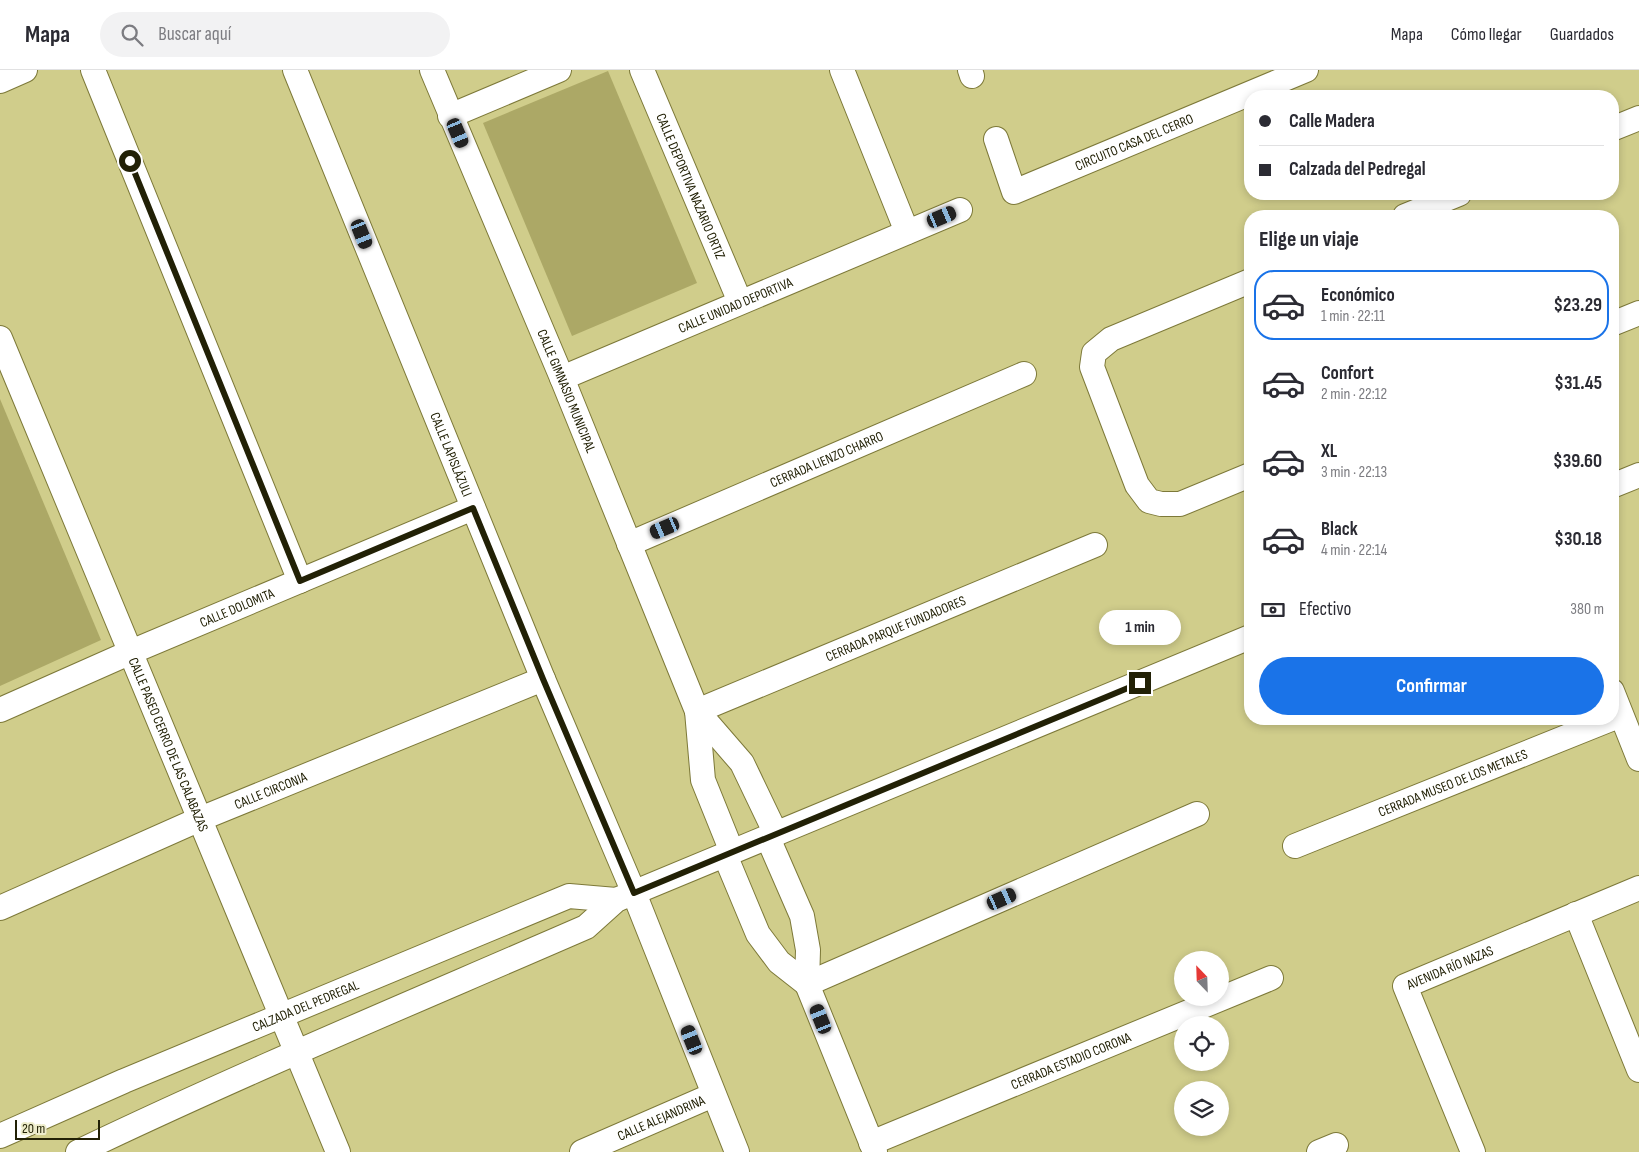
<!DOCTYPE html>
<html lang="es">
<meta charset="utf-8">
<style>
:root{--surface:#fff;--page:#f2f2f3;--text:#2b2b33;--muted:#7c7c81;--line:#e1e1e2;--accent:#1a73e8}
body{margin:0;font-family:"Sofia Sans Condensed",sans-serif;background:var(--page);color:var(--text);height:100vh;display:flex;flex-direction:column;font-size:19px;white-space:nowrap}
*{box-sizing:border-box;margin:0}
p{font-size:16px;color:var(--muted)}
.icon{flex:none;width:28px;height:28px;fill:none;stroke:currentColor;stroke-width:2;stroke-linecap:round;stroke-linejoin:round}
.map{position:relative;flex:1;overflow:hidden}
.drawer{position:absolute;left:1244px;top:140px;width:375px;height:515px;display:flex;flex-direction:column;background:var(--surface);border-radius:20px;box-shadow:0 2px 8px #0003}
.drawer>*{flex:none}
.guide{position:absolute;left:1244px;top:20px;width:375px;height:110px;border-radius:20px;box-shadow:0 2px 8px #0003;display:grid;align-content:center;height:110px;padding:0 15px;background:var(--surface)}
.needle{width:32px;rotate:337deg}
.buttons{position:absolute;left:1174px;top:881px;display:grid;gap:10px}
.buttons a{display:grid;place-items:center;width:55px;height:55px;border-radius:50%;background:var(--surface);box-shadow:0 2px 8px #0003;font-size:25px}
.scale{position:absolute;left:15px;bottom:12px;width:85px;box-sizing:border-box;padding-left:5px;border:2px solid #222106;border-top:0;font-size:14px;line-height:18px;white-space:nowrap;color:#222106;-webkit-text-stroke:4px #edeccb;paint-order:stroke}
.end{position:absolute;width:22px;height:22px;margin:-11px;border:6px solid #222106;background:#fff;box-shadow:0 0 0 2px #fff}
.from{border-radius:50%}
.bubble{position:absolute;height:35px;border-radius:18px;background:var(--surface);box-shadow:0 2px 8px #0003;font-size:16px;font-weight:700;line-height:35px;text-align:center}
.car{position:absolute;width:15px;height:30px;margin:-15px -8px;border-radius:6px;box-shadow:0 0 4px 1px #0007;background:linear-gradient(#222 24%,#8ab4d8 0 40%,#222 0 76%,#8ab4d8 0 86%,#222 0)}
.guide b{display:flex;align-items:center;gap:18px;height:48px;font-size:19px}
.guide b+b{border-top:1px solid var(--line)}
.guide i{width:12px;height:12px;background:var(--text)}
ul{padding:0;list-style:none}
li{display:flex;align-items:center;gap:15px;height:70px;margin:0 10px 8px;padding:0 5px;border:2px solid transparent;border-radius:20px}
li div{flex:1}
li b{display:block;font-size:19px}
li em{font-style:normal;font-weight:700}
li.selected{border-color:var(--accent)}
li>.icon{width:45px;height:45px;stroke-width:1.5}
h2{padding:0 15px;font-size:22px;line-height:60px}
.pay{display:flex;align-items:center;gap:12px;height:55px;padding:0 15px;font-size:19px}
.pay p{margin-inline-start:auto}
.action{display:flex;gap:10px;margin-top:auto;padding:10px 15px}
.action a{flex:1;height:58px;border-radius:30px;background:var(--accent);color:#fff;font-size:20px;font-weight:700;line-height:58px;text-align:center}
header{display:flex;align-items:center;gap:30px;box-sizing:border-box;height:70px;padding:0 25px;background:var(--surface);border-bottom:1px solid var(--line)}
header strong{font-size:24px}
nav{display:flex;gap:28px;margin-inline-start:auto;font-size:18px}
.search{width:350px;height:45px;background:var(--page);display:flex;align-items:center;gap:12px;box-sizing:border-box;padding:0 18px;border-radius:28px;color:var(--muted);font-size:19px}
.map>svg:first-child{display:block}
.green{fill:#aca866}
.lines{fill:none;stroke-linecap:round;stroke-linejoin:round}
.minor-casing{stroke:#7d7939;stroke-width:26}
.minor{stroke:#fff;stroke-width:24}
.route{stroke:#222106;stroke-width:6}
.labels{text-anchor:middle;dominant-baseline:central;stroke-width:4;stroke-linejoin:round;paint-order:stroke}
.street-label{font-size:14px;fill:#222106;stroke:#edeccb}
</style>
<header>
<strong>Mapa</strong>
<div class="search"><svg class="icon" aria-label="search" viewBox="0 0 24 24"><circle cx="10" cy="10" r="6"/><path d="M15 15l6 6"/></svg>Buscar aquí</div>
<nav><a>Mapa</a><a>Cómo llegar</a><a>Guardados</a></nav>
</header>
<div class="map">
<svg width="1639" height="1082" viewBox="0 0 1639 1082">
<rect width="100%" height="100%" fill="#d0cd8b"/>
<!-- green -->
<g class="green">
<path d="M 608,1 L 697,213 L 572,266 L 483,53 Z"/>
<path d="M 0,329 L 101,570 L 0,616 Z"/>
</g>
<g class="lines">
<defs>
<g id="minor">
<path d="M 93,0 L 300,511"/>
<path id="s1" d="M 295,0 L 543,609 L 634,823 L 737,1082"/>
<path id="s2" d="M 432,0 L 562,308 L 697,641 L 703,710 L 732,782"/>
<path id="s3" d="M 642,0 L 740,232"/>
<path d="M 842,0 L 907,162"/>
<path d="M 970,0 L 972,6"/>
<path d="M 0,11 L 25,0"/>
<path d="M 450,46 L 559,0"/>
<path d="M 1612,59 L 1639,48"/>
<path id="s4" d="M 996,69 L 1014,122 L 1306,0"/>
<path d="M 1405,146 L 1459,124"/>
<path d="M 1250,211 L 1111,269 L 1094,283 L 1092,297 L 1137,415 L 1149,431 L 1161,434 L 1180,434 L 1250,405"/>
<path d="M 1612,254 L 1639,243"/>
<path id="s5" d="M 0,268 L 338,1082"/>
<path id="s6" d="M 562,308 L 960,140"/>
<path d="M 1612,416 L 1639,405"/>
<path id="s7" d="M 629,474 L 1024,304"/>
<path d="M 1612,621 L 1639,689"/>
<path id="s8" d="M 0,640 L 131,582 L 473,438"/>
<path id="s9" d="M 697,641 L 1095,475"/>
<path d="M 697,641 L 742,693 L 776,764"/>
<path d="M 768,768 L 802,846 L 808,880 L 807,914 L 875,1082"/>
<path id="s10" d="M 1295,776 L 1611,649"/>
<path d="M 725,785 L 758,864 L 779,892 L 807,914"/>
<path id="s11" d="M 0,838 L 200,749 L 543,609"/>
<path d="M 1576,844 L 1639,1000"/>
<path d="M 807,914 L 1197,744"/>
<path id="s12" d="M 0,1066 L 124,1011 L 569,826 L 616,830"/>
<path id="s13" d="M 871,1073 L 1271,908"/>
<path d="M 78,1082 C 245,1002 416,931 586,857 L 616,830 L 1250,567"/>
<path id="s14" d="M 582,1082 L 713,1025"/>
<path d="M 1319,1082 L 1336,1075"/>
<path id="s15" d="M 1473,1082 L 1405,916 L 1639,818"/>
</g>
</defs>
<!-- minor casing -->
<use href="#minor" class="minor-casing"/>
<!-- minor -->
<use href="#minor" class="minor"/>
</g>
<g class="lines">
<!-- route -->
<path class="route" d="M 130,91 L 300,511 L 473,438 L 543,609 L 634,823 L 1140,613"/>
</g>
<g class="labels">
<!-- street labels -->
<g class="street-label">
<text stroke="none"><textPath href="#s4" startOffset="186">CIRCUITO CASA DEL CERRO</textPath></text>
<text stroke="none"><textPath href="#s3" startOffset="126">CALLE DEPORTIVA NAZARIO ORTIZ</textPath></text>
<text stroke="none"><textPath href="#s6" startOffset="188">CALLE UNIDAD DEPORTIVA</textPath></text>
<text stroke="none"><textPath href="#s2" startOffset="348">CALLE GIMNASIO MUNICIPAL</textPath></text>
<text stroke="none"><textPath href="#s1" startOffset="415">CALLE LAPISLÁZULI</textPath></text>
<text stroke="none"><textPath href="#s7" startOffset="215">CERRADA LIENZO CHARRO</textPath></text>
<text stroke="none"><textPath href="#s8" startOffset="258">CALLE DOLOMITA</textPath></text>
<text stroke="none"><textPath href="#s9" startOffset="215">CERRADA PARQUE FUNDADORES</textPath></text>
<text stroke="none"><textPath href="#s5" startOffset="440">CALLE PASEO CERRO DE LAS CALABAZAS</textPath></text>
<text stroke="none"><textPath href="#s10" startOffset="170">CERRADA MUSEO DE LOS METALES</textPath></text>
<text stroke="none"><textPath href="#s11" startOffset="295">CALLE CIRCONIA</textPath></text>
<text stroke="none"><textPath href="#s15" startOffset="228">AVENIDA RÍO NAZAS</textPath></text>
<text stroke="none"><textPath href="#s12" startOffset="332">CALZADA DEL PEDREGAL</textPath></text>
<text stroke="none"><textPath href="#s13" startOffset="216">CERRADA ESTADIO CORONA</textPath></text>
<text stroke="none"><textPath href="#s14" startOffset="86">CALLE ALEJANDRINA</textPath></text>
</g>
</g>
</svg>
<div class="buttons">
<a><svg class="needle" viewBox="-14 -14 28 28"><path d="M0-13l5 13h-10z" fill="#e53935"/><path d="M0 13l5-13h-10z" fill="#7c7c81"/></svg></a>
<a><svg class="icon" aria-label="locate" viewBox="0 0 24 24"><circle cx="12" cy="12" r="6"/><path d="M12 2v4M12 18v4M2 12h4M18 12h4"/></svg></a>
<a><svg class="icon" aria-label="layers" viewBox="0 0 24 24"><path d="M12 4l9 5-9 5-9-5zM3 14l9 5 9-5"/></svg></a>
</div>
<div class="scale">20 m</div>
<i class="end from" style="left:130px;top:91px"></i>
<i class="end" style="left:1140px;top:613px"></i>
<div class="bubble" style="left:1099px;top:540px;width:82px">1 min</div>
<i class="car" style="left:458px;top:63px;rotate:157deg"></i>
<i class="car" style="left:942px;top:147px;rotate:67deg"></i>
<i class="car" style="left:362px;top:164px;rotate:158deg"></i>
<i class="car" style="left:665px;top:458px;rotate:247deg"></i>
<i class="car" style="left:1002px;top:829px;rotate:66deg"></i>
<i class="car" style="left:821px;top:949px;rotate:338deg"></i>
<i class="car" style="left:692px;top:970px;rotate:338deg"></i>
<div class="guide">
<b><i class="from"></i>Calle Madera</b>
<b><i></i>Calzada del Pedregal</b>
</div>
<section class="drawer">
<h2>Elige un viaje</h2>
<ul>
<li class="selected"><svg class="icon" aria-label="car" viewBox="0 0 24 24"><path d="M5 17H2v-5l4-1 3-4h7l3 4 3 1v5h-3M9 17h6M6 11h13"/><circle cx="7" cy="17" r="2"/><circle cx="17" cy="17" r="2"/></svg><div><b>Económico</b><p>1 min · 22:11</p></div><em>$23.29</em></li>
<li><svg class="icon" aria-label="car" viewBox="0 0 24 24"><path d="M5 17H2v-5l4-1 3-4h7l3 4 3 1v5h-3M9 17h6M6 11h13"/><circle cx="7" cy="17" r="2"/><circle cx="17" cy="17" r="2"/></svg><div><b>Confort</b><p>2 min · 22:12</p></div><em>$31.45</em></li>
<li><svg class="icon" aria-label="car" viewBox="0 0 24 24"><path d="M5 17H2v-5l4-1 3-4h7l3 4 3 1v5h-3M9 17h6M6 11h13"/><circle cx="7" cy="17" r="2"/><circle cx="17" cy="17" r="2"/></svg><div><b>XL</b><p>3 min · 22:13</p></div><em>$39.60</em></li>
<li><svg class="icon" aria-label="car" viewBox="0 0 24 24"><path d="M5 17H2v-5l4-1 3-4h7l3 4 3 1v5h-3M9 17h6M6 11h13"/><circle cx="7" cy="17" r="2"/><circle cx="17" cy="17" r="2"/></svg><div><b>Black</b><p>4 min · 22:14</p></div><em>$30.18</em></li>
</ul>
<div class="pay"><svg class="icon" aria-label="cash" viewBox="0 0 24 24"><path d="M3 7h18v10H3z"/><circle cx="12" cy="12" r="2"/></svg>Efectivo<p>380 m</p></div>
<div class="action"><a>Confirmar</a></div>
</section>
</div>
